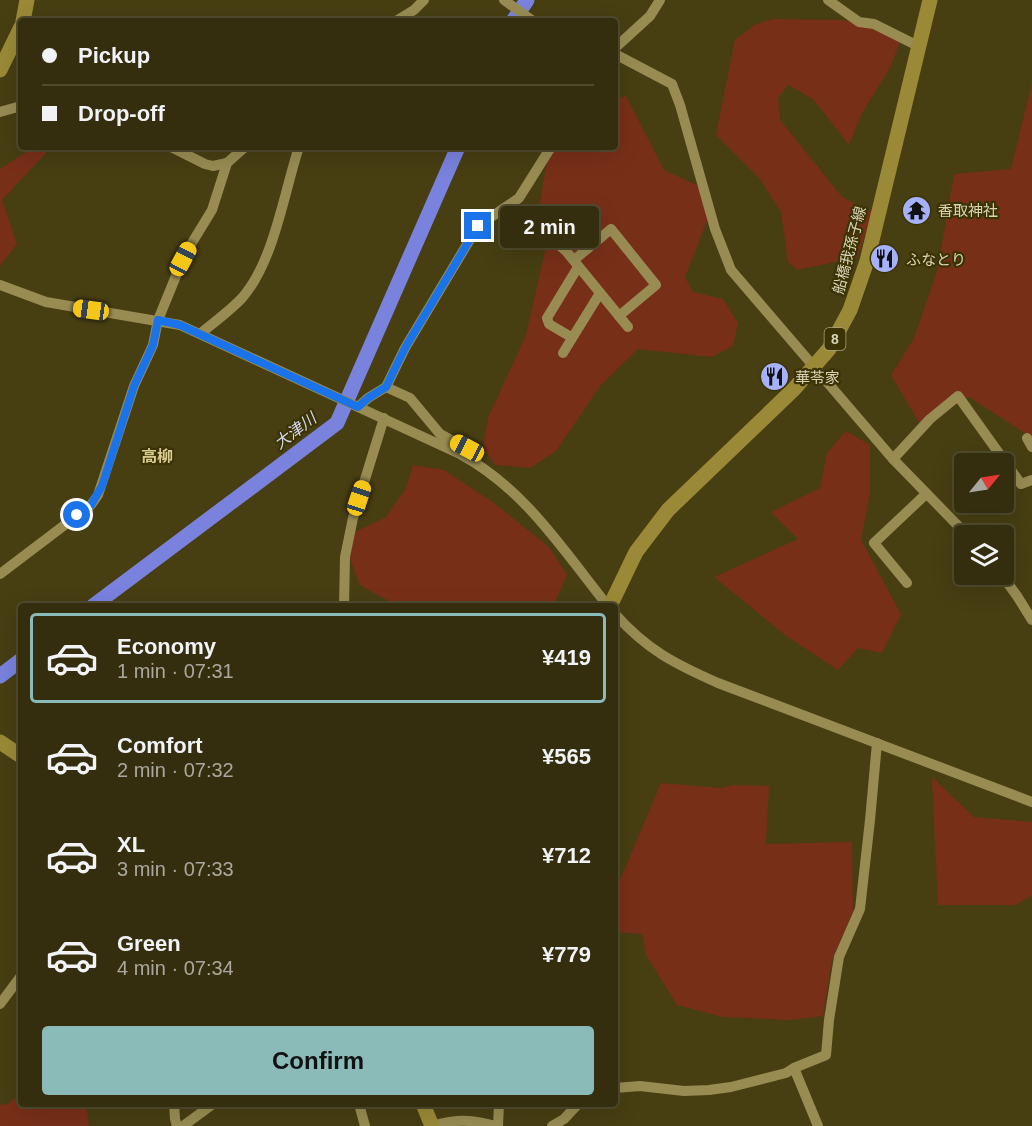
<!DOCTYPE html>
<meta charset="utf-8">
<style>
:root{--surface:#352e0e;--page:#3d3617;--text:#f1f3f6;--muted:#aaa89e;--line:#4f4a2e;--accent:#8bbbb9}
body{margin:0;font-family:Arial,"Noto Sans JP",sans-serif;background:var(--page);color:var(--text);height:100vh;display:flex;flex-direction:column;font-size:22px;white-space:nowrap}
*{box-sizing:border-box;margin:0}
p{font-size:20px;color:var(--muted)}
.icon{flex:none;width:33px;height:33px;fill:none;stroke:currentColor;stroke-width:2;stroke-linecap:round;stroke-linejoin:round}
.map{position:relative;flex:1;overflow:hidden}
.sheet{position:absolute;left:18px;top:603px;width:600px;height:504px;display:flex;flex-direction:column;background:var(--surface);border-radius:6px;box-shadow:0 6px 24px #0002,0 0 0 2px var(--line)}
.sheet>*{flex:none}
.hud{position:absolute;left:18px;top:18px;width:600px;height:132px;border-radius:6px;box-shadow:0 6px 24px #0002,0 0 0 2px var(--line);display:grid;align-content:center;height:132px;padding:0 24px;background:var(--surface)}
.needle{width:39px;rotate:60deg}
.fabs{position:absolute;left:954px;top:453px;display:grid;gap:12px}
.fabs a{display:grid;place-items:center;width:60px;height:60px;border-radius:6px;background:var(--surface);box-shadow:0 6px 24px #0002,0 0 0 2px var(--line);font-size:30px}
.end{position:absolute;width:27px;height:27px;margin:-14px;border:8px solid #1a73e8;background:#fff;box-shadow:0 0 0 3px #fff}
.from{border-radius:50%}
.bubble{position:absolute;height:42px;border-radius:6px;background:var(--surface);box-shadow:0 6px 24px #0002,0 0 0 2px var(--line);font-size:20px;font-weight:700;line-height:42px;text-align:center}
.car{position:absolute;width:18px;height:36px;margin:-18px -9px;border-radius:8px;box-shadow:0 0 4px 2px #0007;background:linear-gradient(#f5c518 24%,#345 0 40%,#f5c518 0 76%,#345 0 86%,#f5c518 0)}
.hud b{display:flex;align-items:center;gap:21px;height:57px;font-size:22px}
.hud b+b{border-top:2px solid var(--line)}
.hud i{width:15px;height:15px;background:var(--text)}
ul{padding:10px 0 0;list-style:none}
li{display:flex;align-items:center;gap:18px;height:90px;margin:0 12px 9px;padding:0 12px;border:3px solid transparent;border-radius:6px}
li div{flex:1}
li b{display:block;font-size:22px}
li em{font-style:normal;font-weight:700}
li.selected{border-color:var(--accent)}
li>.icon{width:54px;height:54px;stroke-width:1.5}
.action{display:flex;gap:12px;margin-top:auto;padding:12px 24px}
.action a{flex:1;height:69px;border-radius:6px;background:var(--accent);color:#111;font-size:24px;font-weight:700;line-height:69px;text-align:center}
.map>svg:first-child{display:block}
.green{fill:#782f18}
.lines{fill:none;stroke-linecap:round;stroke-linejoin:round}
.river{stroke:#7982dd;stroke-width:15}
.minor{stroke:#988c53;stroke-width:10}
.major{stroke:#9a8a37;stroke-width:15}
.route{stroke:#1a73e8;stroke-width:8}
.labels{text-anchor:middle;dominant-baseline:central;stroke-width:4.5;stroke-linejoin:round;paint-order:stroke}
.shield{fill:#3c3305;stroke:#aba482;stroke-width:1.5}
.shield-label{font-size:14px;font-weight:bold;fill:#dad4b7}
.poi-label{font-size:15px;fill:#dad4b7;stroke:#3c3305;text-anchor:start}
.street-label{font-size:15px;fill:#dad4b7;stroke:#3c3305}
.water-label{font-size:16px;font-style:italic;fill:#d4d8f0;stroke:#3c3305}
.neighbourhood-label{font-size:16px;font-weight:bold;fill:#d8cb90;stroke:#3c3305}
</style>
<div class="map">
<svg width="1032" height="1126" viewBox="0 0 1032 1126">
<rect width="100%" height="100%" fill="#473e12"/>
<!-- green -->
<g class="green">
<path d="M 773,19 L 841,20 L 874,26 L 900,42 L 890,68 L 862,113 L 849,145 L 813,99 L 788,85 L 778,98 L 780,120 L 842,197 L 872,212 L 858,257 L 797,270 L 788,262 L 781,212 L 760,179 L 716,135 L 735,40 L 756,24 Z"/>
<path d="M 1032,83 L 1032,441 L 1026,434 L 969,397 L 921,426 L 891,375 L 914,338 L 938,268 L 954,174 L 1011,169 Z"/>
<path d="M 626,96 L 664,170 L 699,186 L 708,218 L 685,277 L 693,292 L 723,299 L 738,323 L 733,346 L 712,357 L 638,349 L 600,386 L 556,451 L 530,468 L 495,465 L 483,447 L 488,418 L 526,335 L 546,247 L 538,212 L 549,152 L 552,147 L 615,147 L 615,99 Z"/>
<path d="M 34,147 L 41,147 L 46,153 L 2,200 L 17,244 L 0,266 L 0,169 Z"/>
<path d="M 846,431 L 870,445 L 870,494 L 861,540 L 901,614 L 882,653 L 858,648 L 838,670 L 785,635 L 714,577 L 798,539 L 771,512 L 820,488 L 827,453 Z"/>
<path d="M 413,465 L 444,470 L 494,503 L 549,547 L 567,575 L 555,602 L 549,606 L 397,606 L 360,585 L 350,559 L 355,532 L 386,517 L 406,488 Z"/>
<path d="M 932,777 L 974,817 L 1032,822 L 1032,895 L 1016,905 L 938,905 Z"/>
<path d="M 661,783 L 722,788 L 733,785 L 769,786 L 766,844 L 852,842 L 853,912 L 832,960 L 823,1016 L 791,1020 L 723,1017 L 677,1005 L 646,955 L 642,934 L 615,932 L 620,880 Z"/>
<path d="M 21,1093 L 21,1104 L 86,1104 L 89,1126 L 0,1126 L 0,1105 L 8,1104 Z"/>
</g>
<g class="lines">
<!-- river -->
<g class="river">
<path d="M 513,21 L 527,0"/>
<path d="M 93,606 L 337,423 L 458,147"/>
<path d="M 0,676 L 21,660"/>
</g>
<!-- minor -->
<g class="minor">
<path d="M 504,0 L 533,21"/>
<path d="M 828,0 L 859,22 L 874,24 L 918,46"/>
<path d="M 396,21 L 414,10 L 424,0"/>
<path d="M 615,48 L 650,16 L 660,0"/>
<path d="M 615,54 L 672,84 L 680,105 L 715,229 L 731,270 L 893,459 L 968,536"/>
<path d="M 0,112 L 21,106"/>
<path d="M 171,147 L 205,164 L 213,166 L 227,163"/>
<path d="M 510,205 L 566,251 L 628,327"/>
<path d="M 574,260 L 611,229 L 656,285 L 619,316"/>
<path d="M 0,285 L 46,302 L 180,325 L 460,454 C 525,489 563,550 608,606"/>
<path d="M 200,334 C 214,322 230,311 242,298 C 274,262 284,192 299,147"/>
<path d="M 571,337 L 549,324 L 547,318 L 578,267"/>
<path d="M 563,353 L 600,293"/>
<path d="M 386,387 L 410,398 L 440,434 L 478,455 L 475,462"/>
<path d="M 358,407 L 368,398 L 386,387 L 405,348 L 478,226 L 519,198 L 551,147"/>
<path d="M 1027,438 L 1032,447"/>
<path d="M 893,459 L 930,419 L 958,396 L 1021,484 L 1032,480"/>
<path d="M 0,574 L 91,505 L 98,495 L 134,386 L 153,345 L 158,320 L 178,271 L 190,246 L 212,210 L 227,163 L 245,147"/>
<path d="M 1001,574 L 1017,596 L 1032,620"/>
<path d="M 907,583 L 874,543 L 926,494"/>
<path d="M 344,606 L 345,557 L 353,518 L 384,418"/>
<path d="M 615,614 C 647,650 675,664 718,683 L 1032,802"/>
<path d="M 0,1004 L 21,976"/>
<path d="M 794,1068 L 818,1126"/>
<path d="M 615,1088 L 640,1086 L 684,1091 L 709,1090 L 731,1087 L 786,1073 L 794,1068 L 826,1055 L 829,1020 L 839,957 L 860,909 L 870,820 L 877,743"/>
<path d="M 174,1104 L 175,1119 L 177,1126"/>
<path d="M 359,1104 L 365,1126"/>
<path d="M 183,1126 L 213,1104"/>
<path d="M 431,1126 C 458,1119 468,1119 496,1126"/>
<path d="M 498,1126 L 499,1104"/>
<path d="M 552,1126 L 564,1119 L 578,1104"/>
</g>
<!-- major -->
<g class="major">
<path d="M 23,21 L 27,0"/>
<path d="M 0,70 L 21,27"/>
<path d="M 610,606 L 636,552 L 668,510 L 794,389 L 829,349 L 850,310 L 867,261 L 930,0"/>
<path d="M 0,742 L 21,756"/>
<path d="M 423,1104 L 432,1126"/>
</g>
</g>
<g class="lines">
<!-- route -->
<path class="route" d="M 77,515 L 91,505 L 102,486 L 134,386 L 153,345 L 158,320 L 180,325 L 358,407 L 368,398 L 386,387 L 405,348 L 478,226"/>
</g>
<!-- icons -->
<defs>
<symbol id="temple-disc" viewBox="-11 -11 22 22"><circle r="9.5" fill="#a6b1fc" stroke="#3c3305"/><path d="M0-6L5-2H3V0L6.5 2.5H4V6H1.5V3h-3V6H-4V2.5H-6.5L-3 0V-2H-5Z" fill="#111"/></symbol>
<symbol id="restaurant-disc" viewBox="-11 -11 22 22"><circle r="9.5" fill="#a6b1fc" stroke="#3c3305"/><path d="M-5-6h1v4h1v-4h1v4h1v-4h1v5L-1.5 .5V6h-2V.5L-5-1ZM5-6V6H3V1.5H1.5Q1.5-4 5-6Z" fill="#111"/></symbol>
</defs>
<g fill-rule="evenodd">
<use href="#temple-disc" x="900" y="194" width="33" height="33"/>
<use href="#restaurant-disc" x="868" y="242" width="33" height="33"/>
<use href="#restaurant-disc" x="758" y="360" width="33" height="33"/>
</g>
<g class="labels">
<!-- shield labels -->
<rect class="shield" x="824.5" y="328" width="21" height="22" rx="4.5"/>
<g class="shield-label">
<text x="835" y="339">8</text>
</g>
<!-- poi labels -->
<g class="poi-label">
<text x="938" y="210">香取神社</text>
<text x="906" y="259">ふなとり</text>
<text x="795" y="377">華苓家</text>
</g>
<!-- street labels -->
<g class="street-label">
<text transform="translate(849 250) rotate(-75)">船橋我孫子線</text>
</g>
<!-- water labels -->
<g class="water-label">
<text transform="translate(295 431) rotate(-37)">大津川</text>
</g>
<!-- neighbourhood labels -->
<g class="neighbourhood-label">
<text x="157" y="456">高柳</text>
</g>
</g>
</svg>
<div class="fabs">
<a><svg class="needle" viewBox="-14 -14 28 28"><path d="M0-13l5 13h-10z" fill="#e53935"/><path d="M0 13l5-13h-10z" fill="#aaa89e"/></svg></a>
<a><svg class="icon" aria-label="layers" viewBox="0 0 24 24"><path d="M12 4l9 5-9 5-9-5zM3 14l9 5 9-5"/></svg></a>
</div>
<i class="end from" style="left:77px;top:515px"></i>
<i class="end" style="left:478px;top:226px"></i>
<div class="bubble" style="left:500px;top:206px;width:99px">2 min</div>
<i class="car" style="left:183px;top:259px;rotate:28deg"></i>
<i class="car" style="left:91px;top:310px;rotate:278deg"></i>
<i class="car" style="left:467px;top:448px;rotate:298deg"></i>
<i class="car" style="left:359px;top:498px;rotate:18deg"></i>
<div class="hud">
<b><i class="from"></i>Pickup</b>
<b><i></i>Drop-off</b>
</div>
<section class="sheet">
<ul>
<li class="selected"><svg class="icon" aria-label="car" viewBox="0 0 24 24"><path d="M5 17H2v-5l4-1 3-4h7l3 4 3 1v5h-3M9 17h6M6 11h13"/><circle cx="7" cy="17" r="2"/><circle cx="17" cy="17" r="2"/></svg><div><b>Economy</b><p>1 min · 07:31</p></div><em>¥419</em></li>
<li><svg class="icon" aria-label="car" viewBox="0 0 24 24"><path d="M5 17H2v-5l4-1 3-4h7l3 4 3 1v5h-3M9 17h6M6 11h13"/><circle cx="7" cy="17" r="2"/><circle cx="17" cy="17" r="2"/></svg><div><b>Comfort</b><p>2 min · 07:32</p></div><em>¥565</em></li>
<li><svg class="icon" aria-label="car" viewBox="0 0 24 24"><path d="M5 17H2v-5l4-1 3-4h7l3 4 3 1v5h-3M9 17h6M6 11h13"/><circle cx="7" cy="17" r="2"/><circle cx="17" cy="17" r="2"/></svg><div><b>XL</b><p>3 min · 07:33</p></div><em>¥712</em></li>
<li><svg class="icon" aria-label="car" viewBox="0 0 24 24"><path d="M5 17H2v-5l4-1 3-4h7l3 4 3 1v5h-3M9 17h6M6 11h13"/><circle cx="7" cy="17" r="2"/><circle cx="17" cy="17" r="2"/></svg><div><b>Green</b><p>4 min · 07:34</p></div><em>¥779</em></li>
</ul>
<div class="action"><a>Confirm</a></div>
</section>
</div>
